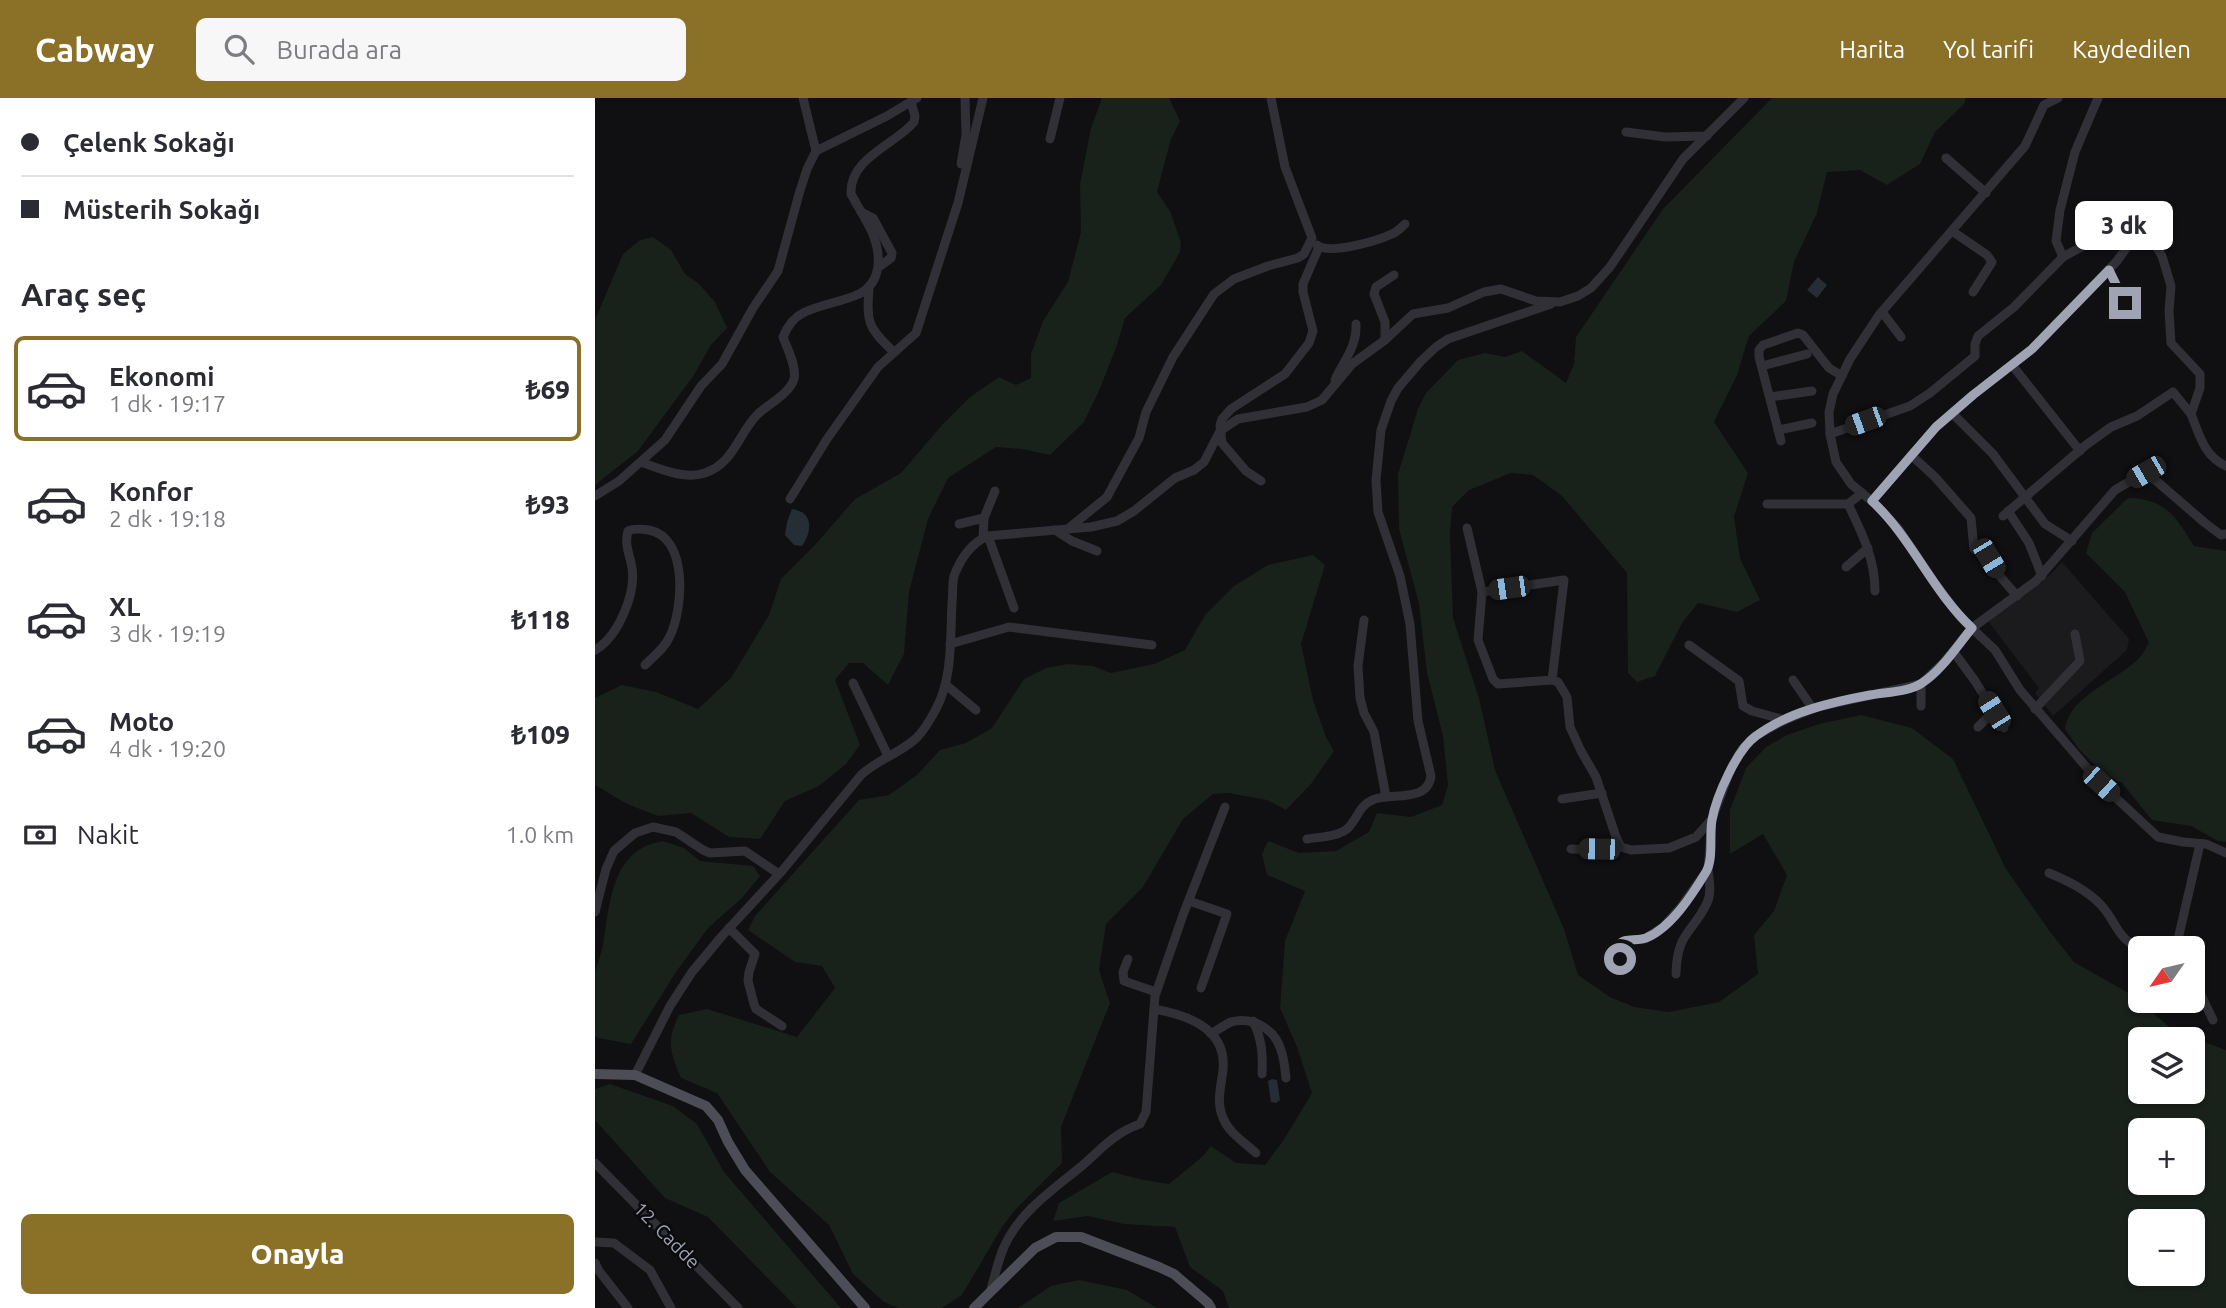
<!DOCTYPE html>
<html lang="tr">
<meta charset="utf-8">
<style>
:root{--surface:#fff;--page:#f7f7f7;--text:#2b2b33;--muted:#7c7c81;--line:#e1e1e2;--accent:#8a7127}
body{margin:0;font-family:Ubuntu,sans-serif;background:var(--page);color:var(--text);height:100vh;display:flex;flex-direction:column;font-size:26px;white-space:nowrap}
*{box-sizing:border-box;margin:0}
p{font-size:23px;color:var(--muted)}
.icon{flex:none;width:38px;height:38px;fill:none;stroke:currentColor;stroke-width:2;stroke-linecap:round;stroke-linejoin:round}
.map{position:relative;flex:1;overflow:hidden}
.details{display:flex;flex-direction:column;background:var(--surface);width:595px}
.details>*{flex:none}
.hud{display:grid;align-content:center;height:154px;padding:0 21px;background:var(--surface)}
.needle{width:46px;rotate:236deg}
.controls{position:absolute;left:1533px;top:838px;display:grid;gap:14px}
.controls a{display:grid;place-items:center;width:77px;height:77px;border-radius:10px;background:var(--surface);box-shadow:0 2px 5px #0004;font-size:35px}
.end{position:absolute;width:32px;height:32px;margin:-16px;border:9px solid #9fa3b3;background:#111;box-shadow:0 0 0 4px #111}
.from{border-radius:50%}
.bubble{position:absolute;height:49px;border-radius:10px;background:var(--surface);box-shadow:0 2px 5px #0004;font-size:23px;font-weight:800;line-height:49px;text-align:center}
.car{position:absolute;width:21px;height:42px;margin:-21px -10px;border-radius:9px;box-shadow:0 0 5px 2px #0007;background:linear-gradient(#222 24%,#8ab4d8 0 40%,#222 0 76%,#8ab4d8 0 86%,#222 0)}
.hud b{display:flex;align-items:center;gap:24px;height:66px;font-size:26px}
.hud b+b{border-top:2px solid var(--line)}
.hud i{width:18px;height:18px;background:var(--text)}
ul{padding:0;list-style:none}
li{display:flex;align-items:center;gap:21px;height:105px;margin:0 14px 10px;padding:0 7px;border:4px solid transparent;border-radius:10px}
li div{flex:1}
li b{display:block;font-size:26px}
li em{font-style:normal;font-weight:800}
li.active{border-color:var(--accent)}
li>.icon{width:63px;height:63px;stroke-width:1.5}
h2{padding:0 21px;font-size:32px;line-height:84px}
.pay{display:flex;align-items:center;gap:18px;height:77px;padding:0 21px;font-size:26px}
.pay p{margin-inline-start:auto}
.button{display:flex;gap:14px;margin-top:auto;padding:14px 21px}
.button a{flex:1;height:80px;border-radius:10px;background:var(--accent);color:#fff;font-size:28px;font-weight:800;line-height:80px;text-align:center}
header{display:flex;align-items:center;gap:42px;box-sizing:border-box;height:98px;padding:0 35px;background:var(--accent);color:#fff}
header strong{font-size:33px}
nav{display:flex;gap:38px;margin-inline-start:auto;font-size:24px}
.search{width:490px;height:63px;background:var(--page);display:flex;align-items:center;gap:18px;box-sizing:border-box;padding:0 24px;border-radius:10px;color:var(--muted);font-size:26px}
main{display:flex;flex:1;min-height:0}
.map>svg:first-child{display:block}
.built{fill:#1b1b1e}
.green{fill:#19211b;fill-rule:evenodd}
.water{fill:#252d35}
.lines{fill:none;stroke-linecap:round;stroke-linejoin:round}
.minor{stroke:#303036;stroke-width:9}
.major{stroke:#4c4d56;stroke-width:10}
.route{stroke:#9fa3b3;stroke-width:9}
.labels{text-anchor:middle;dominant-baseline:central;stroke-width:5;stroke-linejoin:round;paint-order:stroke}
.street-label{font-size:19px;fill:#9fa3b3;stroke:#0b0a0c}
</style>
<header>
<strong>Cabway</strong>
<div class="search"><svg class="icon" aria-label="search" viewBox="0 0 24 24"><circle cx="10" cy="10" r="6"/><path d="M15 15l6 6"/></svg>Burada ara</div>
<nav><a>Harita</a><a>Yol tarifi</a><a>Kaydedilen</a></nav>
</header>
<main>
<section class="details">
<div class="hud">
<b><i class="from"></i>Çelenk Sokağı</b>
<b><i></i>Müsterih Sokağı</b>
</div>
<h2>Araç seç</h2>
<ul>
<li class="active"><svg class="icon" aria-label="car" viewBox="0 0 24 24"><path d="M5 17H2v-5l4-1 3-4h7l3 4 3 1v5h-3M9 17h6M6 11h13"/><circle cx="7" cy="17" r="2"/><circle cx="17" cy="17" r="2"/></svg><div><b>Ekonomi</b><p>1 dk · 19:17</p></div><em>₺69</em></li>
<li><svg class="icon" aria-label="car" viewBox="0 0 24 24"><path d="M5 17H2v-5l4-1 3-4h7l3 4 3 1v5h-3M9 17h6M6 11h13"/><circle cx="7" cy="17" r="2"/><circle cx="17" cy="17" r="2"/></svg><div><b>Konfor</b><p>2 dk · 19:18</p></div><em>₺93</em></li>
<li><svg class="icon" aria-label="car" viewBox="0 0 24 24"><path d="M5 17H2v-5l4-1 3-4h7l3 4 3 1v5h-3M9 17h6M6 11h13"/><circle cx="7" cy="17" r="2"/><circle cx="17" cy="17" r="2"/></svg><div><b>XL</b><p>3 dk · 19:19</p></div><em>₺118</em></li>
<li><svg class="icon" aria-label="car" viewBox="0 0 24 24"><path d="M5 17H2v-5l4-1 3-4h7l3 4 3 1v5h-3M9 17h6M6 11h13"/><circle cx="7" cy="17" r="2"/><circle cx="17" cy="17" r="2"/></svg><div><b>Moto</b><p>4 dk · 19:20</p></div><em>₺109</em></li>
</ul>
<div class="pay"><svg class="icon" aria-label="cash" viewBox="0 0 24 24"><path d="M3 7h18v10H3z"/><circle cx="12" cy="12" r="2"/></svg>Nakit<p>1.0 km</p></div>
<div class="button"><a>Onayla</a></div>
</section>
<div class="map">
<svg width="1631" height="1210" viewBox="0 0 1631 1210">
<rect width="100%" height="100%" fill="#100f11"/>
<!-- built -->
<path class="built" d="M 1467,464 L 1534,541 L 1532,552 L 1458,618 L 1440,595 L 1444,590 L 1393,523 L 1451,481 Z"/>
<!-- green -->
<g class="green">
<path d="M 507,0 L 574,0 L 585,23 L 576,41 L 562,94 L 575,113 L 586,144 L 585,154 L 566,187 L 530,220 L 522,247 L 504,293 L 489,324 L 455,357 L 427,351 L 401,349 L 353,380 L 333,421 L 314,494 L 309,556 L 293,587 L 268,565 L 254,565 L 240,582 L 265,647 L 251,666 L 224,688 L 190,703 L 165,741 L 134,739 L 96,715 L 63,718 L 32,706 L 0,687 L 0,600 L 27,587 L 61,594 L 103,611 L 136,580 L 174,517 L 186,481 L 219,448 L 260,401 L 306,375 L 347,327 L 375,299 L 404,279 L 421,287 L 436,280 L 436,256 L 448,223 L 473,184 L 486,134 L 485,86 L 496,30 Z"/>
<path d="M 1177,0 L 1371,0 L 1369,6 L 1340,34 L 1325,66 L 1292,87 L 1265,72 L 1232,74 L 1222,115 L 1199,164 L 1191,203 L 1154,238 L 1142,277 L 1119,324 L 1153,375 L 1139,419 L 1145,460 L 1165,502 L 1142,514 L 1103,505 L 1087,525 L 1060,578 L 1042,584 L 1033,575 L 1032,475 L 967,398 L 938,377 L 916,375 L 874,392 L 857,409 L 855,436 L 858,520 L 884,600 L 900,672 L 969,831 L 983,877 L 1015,899 L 1039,909 L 1074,914 L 1124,904 L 1163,876 L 1159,837 L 1179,813 L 1192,777 L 1168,736 L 1135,756 L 1135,712 L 1151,670 L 1171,649 L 1192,637 L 1224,626 L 1266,617 L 1317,630 L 1358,661 L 1411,771 L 1456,835 L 1479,864 L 1535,896 L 1588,940 L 1606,943 L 1631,952 L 1631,1210 L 634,1210 L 628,1193 L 595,1169 L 580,1129 L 529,1126 L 493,1118 L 458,1123 L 464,1105 L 517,1074 L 549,1082 L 574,1086 L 607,1059 L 616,1048 L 641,1065 L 670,1067 L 688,1043 L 717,995 L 702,949 L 685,910 L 690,843 L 710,793 L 672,777 L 667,756 L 673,743 L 704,755 L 741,753 L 774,734 L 782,715 L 816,719 L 847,707 L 853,687 L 848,638 L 832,575 L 824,506 L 804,431 L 803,376 L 823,311 L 831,295 L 863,262 L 890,255 L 910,259 L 927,253 L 971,285 L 979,266 L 981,239 L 1068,111 ZM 1545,942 L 1598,942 L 1598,994 L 1545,994 ZM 1598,1032 L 1598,1085 L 1545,1085 L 1545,1032 ZM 1545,1124 L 1598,1124 L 1598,1176 L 1545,1176 Z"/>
<path d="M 58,139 L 76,152 L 90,176 L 103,185 L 120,204 L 132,230 L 116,247 L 99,277 L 43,353 L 0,387 L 0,222 L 28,156 L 45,142 Z"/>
<path d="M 1533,400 C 1571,401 1581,419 1599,448 L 1631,453 L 1631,744 L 1623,743 L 1596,728 L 1557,722 L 1527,685 L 1510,677 L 1484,651 L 1470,631 C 1475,596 1523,583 1545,559 C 1549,555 1551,549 1554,545 L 1530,494 L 1491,455 L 1497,435 Z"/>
<path d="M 718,457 L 730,467 L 706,546 L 718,602 L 731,639 L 739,653 L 716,686 L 691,712 L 672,702 L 633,695 L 618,696 L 588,721 L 548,789 L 511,826 L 504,872 L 515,905 L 466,1029 L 467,1065 L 420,1112 L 407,1129 L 367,1197 L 347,1210 L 303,1210 L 289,1204 L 258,1176 L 234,1127 L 175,1074 L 122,995 L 86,980 C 75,954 71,943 84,917 L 112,911 L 202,939 L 240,890 L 227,868 L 200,864 L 153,832 L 160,818 L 264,702 L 294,697 L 322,677 L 345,652 L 371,645 L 397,630 L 429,581 L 451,570 L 473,566 L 498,568 L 516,575 L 559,566 L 590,552 L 610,517 L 639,488 L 673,467 Z"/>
<path d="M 68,743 L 89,750 L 105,763 L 158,768 L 165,778 L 147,800 L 113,830 L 81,874 L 36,946 L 3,940 L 0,938 C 0,919 0,898 0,878 C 1,868 6,857 8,847 C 15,806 16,751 68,743 Z"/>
<path d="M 15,986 L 78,1008 L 102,1026 L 129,1074 L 246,1210 L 202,1210 L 113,1119 L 70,1100 L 0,1022 L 0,991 Z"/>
<path d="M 484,1182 L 532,1192 L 562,1210 L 423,1210 L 456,1188 Z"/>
</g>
<!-- water -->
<g class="water">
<path d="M 1223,179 L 1232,187 L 1222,200 L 1212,192 Z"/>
<path d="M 197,411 C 219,414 217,434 207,448 L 199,447 L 190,437 L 192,424 Z"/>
<path d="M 677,981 L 682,982 L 685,1002 L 681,1005 L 676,1004 L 673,983 Z"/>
</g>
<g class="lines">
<!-- minor -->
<g class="minor">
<path d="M 1463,0 L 1449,7 L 1430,48 L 1284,217 L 1255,261 L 1238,296 L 1234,314 L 1235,336 L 1241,364 L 1256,386 L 1279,405 L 1303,430 L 1339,484 L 1366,520 L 1400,552 L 1425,592 L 1506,686 L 1563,739 L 1588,744 L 1611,746 L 1631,755"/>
<path d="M 1031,34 L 1070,39 L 1112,38"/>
<path d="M 455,41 L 465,0"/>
<path d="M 221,53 L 292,18 L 322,0"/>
<path d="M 1351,60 L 1391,95"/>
<path d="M 366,66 L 371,37 L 370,0"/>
<path d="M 266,114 L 278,120 L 297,155 L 296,160 L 285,168"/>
<path d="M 1357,133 L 1392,157 L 1397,164 L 1378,194"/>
<path d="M 722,147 C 734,157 782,143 797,136 C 802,134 806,130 810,126"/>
<path d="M 1468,159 L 1501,141 L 1519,129 L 1537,125 L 1555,138 L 1567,158 L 1576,188 L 1574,213 L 1576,245 L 1605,276 L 1605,290 L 1596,316 C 1604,336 1609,358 1631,368"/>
<path d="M 1514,172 L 1530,205 L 1519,212"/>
<path d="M 274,188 C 272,223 271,228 298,253"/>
<path d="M 1287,214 L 1306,239"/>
<path d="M 790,242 L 790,224 L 779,196 L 781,189 L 799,177"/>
<path d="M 1417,267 L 1485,353"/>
<path d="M 1167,268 L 1212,256"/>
<path d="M 740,282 C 749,262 762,249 761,226"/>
<path d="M 1175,299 L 1217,293"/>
<path d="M 1357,315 L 1398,356 L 1450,426 L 1477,443"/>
<path d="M 1183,332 L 1217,325"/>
<path d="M 1235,336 L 1315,308 L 1335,295 L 1380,258 L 1380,246 L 1383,238 L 1419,209 L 1468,159 L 1461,143 L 1465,112 L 1480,54 L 1503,0"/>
<path d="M 1186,343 L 1164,259 L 1164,252 L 1168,247 L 1203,235 L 1208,237 L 1234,270 L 1247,278"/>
<path d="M 1316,357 L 1340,379 L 1376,420 L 1379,451 L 1394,460 L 1403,476 L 1422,498"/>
<path d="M 46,364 C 65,371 90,382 110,375 C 140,365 144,333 164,315 C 174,306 195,295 199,281 C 202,269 192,250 188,239 C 192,229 198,220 208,215 C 226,206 247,204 264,196 C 288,184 286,155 277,134 C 271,121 263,109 256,96 C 254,60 300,47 319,24 L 320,18 L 316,4"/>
<path d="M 666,383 L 651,373 L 627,345 L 625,327 L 627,321 L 636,311 L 690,276 L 714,245 L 718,233 L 708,194 L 708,186 L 724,149"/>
<path d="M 0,398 L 24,383 L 70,342 L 106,288 L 127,266 L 158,210 L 183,173 L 204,96 L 212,71 L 221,53 L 208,0"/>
<path d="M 195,401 L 232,341 L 283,269 L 321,235 L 363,105 L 388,0"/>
<path d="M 1277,403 L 1341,329 L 1378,297 L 1437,251 L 1522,163 L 1545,131"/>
<path d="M 1172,406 L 1253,406 L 1267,395"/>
<path d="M 1253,406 C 1267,435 1280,461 1280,493"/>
<path d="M 1413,413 L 1434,445 L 1447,478"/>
<path d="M 1408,418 L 1491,347 L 1516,329 L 1542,318 L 1578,294 L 1596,316"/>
<path d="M 364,426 L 389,420"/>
<path d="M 474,430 L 512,399 L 544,340 L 551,314 L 578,259 L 619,196 L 639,181 L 673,168 L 703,160 L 709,156 L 717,140 L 690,69 L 676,0"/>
<path d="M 872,430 L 887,494"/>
<path d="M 460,432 L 477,443 L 502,453"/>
<path d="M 393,438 L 419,510"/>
<path d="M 388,440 L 389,420 L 400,393"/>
<path d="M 1251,469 L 1273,450"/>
<path d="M 769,522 L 763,568 L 765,600 L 769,615 L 779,634 L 791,699"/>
<path d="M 355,546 L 414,529 L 557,547"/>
<path d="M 1094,547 L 1144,583 L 1148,608 L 1157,613 L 1190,622"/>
<path d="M 0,552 C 23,539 41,496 37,470 C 35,457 29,447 33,433 C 39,430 47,431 54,432 C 94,440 88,511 75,538 C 70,550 59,558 50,567"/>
<path d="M 1358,553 L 1380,583 L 1409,630"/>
<path d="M 957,582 L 969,482 L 887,494 L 883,542 L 898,581 L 903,586 L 957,582 L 963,584 L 972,599 L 975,629 L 986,653 L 1001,679 L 1021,739 L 1026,749 L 1036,752 L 1074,750 L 1101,739 L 1117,721 L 1137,668 L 1147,651 L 1160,638 L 1190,622 L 1222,609 L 1326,586 L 1348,565 L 1377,530 L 1441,483 L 1520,392 L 1551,374 L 1610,425 L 1626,437 L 1631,436"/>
<path d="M 1198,582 L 1218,611"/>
<path d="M 258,585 L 293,658"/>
<path d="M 351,587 L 381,612"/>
<path d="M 1326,608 L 1326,586"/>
<path d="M 1440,611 L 1485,563 L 1480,536"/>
<path d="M 1383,629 L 1399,613"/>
<path d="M 967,701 L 1007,695"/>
<path d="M 712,741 C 724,739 745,739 754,729 C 763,719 765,706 780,701 C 799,695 833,704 836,678 L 823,623 L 815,526 L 805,478 L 783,414 L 781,382 L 786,332 L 796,303 L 803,290 L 826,263 L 841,249 L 853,241 L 956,206"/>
<path d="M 976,751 L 1004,752 L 1026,749"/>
<path d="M 1454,775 C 1473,783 1492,792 1506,807 C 1523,826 1520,838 1545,851"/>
<path d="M 594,803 L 632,816 L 606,890"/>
<path d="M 0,814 L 11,771 L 19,753 L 40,735 L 58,729 L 81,734 L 108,752 L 115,755 L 150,753 L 184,776"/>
<path d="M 134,830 L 160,856 L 154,874 L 153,883 L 159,906 L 161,911 L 187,928"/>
<path d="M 1581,850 L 1605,746"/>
<path d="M 533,861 L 528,874 L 529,883 L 561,894"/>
<path d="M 1025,861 L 1022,849 L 1028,843 L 1049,841 L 1068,829 L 1085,810 L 1113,771 L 1117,721"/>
<path d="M 1081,876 C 1082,834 1097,836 1112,805 C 1117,795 1114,782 1113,771"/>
<path d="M 1598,888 L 1606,897 L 1618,922"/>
<path d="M 559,911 C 592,917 632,930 628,972 C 626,989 621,1004 628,1020 C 634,1035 649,1044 661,1055"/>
<path d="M 658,923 C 667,941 668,957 667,976"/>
<path d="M 616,936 C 623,932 629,927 636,924 C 657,918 680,931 686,952 C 689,960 690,971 691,980"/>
<path d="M 40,977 L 75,908 L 97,874 L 127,838 L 187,773 L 266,677 C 282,662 303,656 319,642 C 328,635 336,620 341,611 C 358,579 355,540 357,505 C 358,497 357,486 359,478 C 365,462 376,445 393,438 L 496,429 L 522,423 L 539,413 L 580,380 L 599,372 L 609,364 L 625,333 L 643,321 L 712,309 L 727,302 L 757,266 L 790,242 L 818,216 L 853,210 L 889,194 L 906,191 L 941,203 L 965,204 L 983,198 L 996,190 L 1015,169 L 1088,61 L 1149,0"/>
<path d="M 0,1065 L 143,1210"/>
<path d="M 0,1144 L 19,1145 L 55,1172 L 76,1210"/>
<path d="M 0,1165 L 4,1173 L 33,1210"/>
<path d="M 396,1191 C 400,1178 403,1162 409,1149 C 424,1114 459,1091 488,1067 C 506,1051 521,1034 545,1026 L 551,1014 L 560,898 L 588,817 L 630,709"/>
</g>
<!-- major -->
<g class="major">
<path d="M 0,976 L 40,977 L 111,1008 L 123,1022 L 133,1044 L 150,1072 L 270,1210"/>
<path d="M 379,1210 L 440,1150 L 461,1139 L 486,1139 L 564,1169 L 579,1176 L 613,1205 L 616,1210"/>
</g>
</g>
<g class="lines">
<!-- route -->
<path class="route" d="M 1025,861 L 1022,849 C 1029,838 1040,844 1051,840 C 1076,830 1097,797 1111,774 C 1119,760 1114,737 1117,722 C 1121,699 1142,651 1161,638 C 1193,614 1237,604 1275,597 C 1291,594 1314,594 1327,585 C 1347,572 1362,548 1377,530 C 1337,493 1317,440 1277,403 L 1341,329 L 1378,297 L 1437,251 L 1514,172 L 1530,205"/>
</g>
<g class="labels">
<!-- street labels -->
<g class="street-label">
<text transform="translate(72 1137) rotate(45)">12. Cadde</text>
</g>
</g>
</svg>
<div class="controls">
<a><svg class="needle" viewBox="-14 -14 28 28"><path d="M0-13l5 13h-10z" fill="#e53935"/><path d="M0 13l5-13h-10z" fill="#7c7c81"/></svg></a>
<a><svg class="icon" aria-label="layers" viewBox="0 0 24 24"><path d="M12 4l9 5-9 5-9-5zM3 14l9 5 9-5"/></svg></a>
<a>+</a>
<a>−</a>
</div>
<i class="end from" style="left:1025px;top:861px"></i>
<i class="end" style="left:1530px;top:205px"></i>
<div class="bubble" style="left:1480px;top:103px;width:98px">3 dk</div>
<i class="car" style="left:1270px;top:323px;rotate:250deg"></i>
<i class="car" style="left:1551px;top:374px;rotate:240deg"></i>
<i class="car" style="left:1394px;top:460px;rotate:149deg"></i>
<i class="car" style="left:914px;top:490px;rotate:262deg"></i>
<i class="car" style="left:1399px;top:613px;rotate:328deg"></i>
<i class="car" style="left:1506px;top:686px;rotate:132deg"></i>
<i class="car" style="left:1004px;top:751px;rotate:271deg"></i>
</div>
</main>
